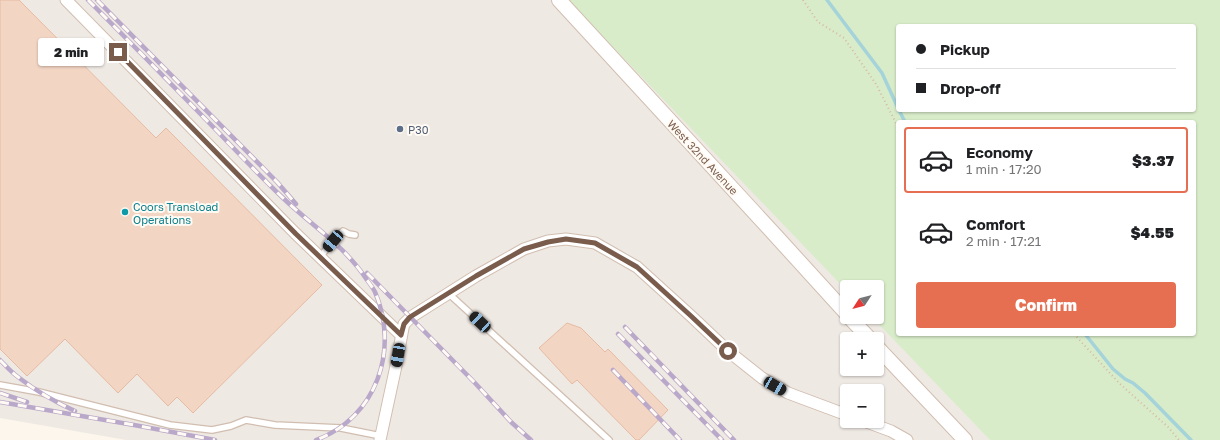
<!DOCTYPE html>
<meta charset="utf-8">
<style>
:root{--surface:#fff;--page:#f2f2f2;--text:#202124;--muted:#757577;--line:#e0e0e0;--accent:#e76f51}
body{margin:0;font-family:"Golos Text",sans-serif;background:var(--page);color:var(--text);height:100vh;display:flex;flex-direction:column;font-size:15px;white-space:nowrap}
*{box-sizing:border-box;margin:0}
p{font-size:13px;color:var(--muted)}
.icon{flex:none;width:22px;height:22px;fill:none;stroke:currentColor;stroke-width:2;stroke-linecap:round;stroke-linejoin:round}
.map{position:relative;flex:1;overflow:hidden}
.details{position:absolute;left:896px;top:120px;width:300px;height:216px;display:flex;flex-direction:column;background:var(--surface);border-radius:4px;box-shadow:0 1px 3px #0004}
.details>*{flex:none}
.hud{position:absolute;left:896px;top:24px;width:300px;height:88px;border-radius:4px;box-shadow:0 1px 3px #0004;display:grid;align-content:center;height:88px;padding:0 20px;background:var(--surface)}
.needle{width:26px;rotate:234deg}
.fabs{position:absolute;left:840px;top:280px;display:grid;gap:8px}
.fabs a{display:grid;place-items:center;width:44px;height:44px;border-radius:4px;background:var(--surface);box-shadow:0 1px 3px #0004;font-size:20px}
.end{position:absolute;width:18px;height:18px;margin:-9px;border:5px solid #7a5c4d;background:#fff;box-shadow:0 0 0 2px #fff}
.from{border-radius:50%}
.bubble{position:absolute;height:28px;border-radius:4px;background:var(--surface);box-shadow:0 1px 3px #0004;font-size:13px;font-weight:800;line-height:28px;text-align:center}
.car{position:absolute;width:12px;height:24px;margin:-12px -6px;border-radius:5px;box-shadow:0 0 3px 1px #0007;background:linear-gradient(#222 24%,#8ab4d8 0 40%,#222 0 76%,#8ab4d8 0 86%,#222 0)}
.hud b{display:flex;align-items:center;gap:14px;height:38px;font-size:15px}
.hud b+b{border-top:1px solid var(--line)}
.hud i{width:10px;height:10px;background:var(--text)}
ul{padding:7px 0 0;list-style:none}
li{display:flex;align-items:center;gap:12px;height:66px;margin:0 8px 6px;padding:0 12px;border:2px solid transparent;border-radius:4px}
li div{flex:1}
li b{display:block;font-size:15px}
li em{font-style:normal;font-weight:800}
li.on{border-color:var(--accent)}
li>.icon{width:36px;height:36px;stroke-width:1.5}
.button{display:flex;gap:8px;margin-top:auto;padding:8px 20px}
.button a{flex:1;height:46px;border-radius:4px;background:var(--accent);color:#fff;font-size:16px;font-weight:800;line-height:46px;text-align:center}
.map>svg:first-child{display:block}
.industrial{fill:#efe9e4;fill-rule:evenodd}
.green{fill:#d8ecc9;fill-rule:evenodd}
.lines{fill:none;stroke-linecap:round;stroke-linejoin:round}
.stream{stroke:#a5d3da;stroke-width:3.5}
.building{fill:#f3d5c3;stroke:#e6bba3}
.service-casing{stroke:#d1beb0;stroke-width:8}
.minor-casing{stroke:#d1beb0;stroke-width:13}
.tertiary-casing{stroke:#d1beb0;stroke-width:16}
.path{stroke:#d9b8a5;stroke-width:2;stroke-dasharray:1 3;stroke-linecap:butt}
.service{stroke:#fff;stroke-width:5.5}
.minor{stroke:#fff;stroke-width:11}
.tertiary{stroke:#fff;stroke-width:14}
.rail-casing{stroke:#b9a8c9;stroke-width:4.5}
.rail{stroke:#fffaf3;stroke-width:3;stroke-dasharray:9;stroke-linecap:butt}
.route{stroke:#7a5c4d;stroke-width:5}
.service-dot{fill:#5c6f8a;stroke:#fffaf3;stroke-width:1.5}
.culture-dot{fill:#0f9aa8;stroke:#fffaf3;stroke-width:1.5}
.labels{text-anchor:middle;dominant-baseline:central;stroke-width:4;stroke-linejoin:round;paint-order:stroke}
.service-label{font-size:11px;fill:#4e5e75;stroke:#fffaf3;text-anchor:start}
.street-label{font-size:11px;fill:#7a5c4d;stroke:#fffaf3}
.culture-label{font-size:11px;fill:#0d838f;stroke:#fffaf3;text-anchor:start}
</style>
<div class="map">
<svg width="1220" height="440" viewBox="0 0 1220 440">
<rect width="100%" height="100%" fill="#fdf6ec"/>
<!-- industrial -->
<path class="industrial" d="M 0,0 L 603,0 L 847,287 L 847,317 L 877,317 L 898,334 L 999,440 L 126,440 L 0,418 ZM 847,339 L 877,339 L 877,369 L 847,369 ZM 847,391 L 877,391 L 877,421 L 847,421 Z"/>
<!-- green -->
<path class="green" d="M 568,0 L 1220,0 L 1220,440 L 990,440 L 872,317 L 877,317 L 877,287 L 847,287 L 847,291 ZM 898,26 L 1194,26 L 1194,110 L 898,110 ZM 898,122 L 1194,122 L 1194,334 L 898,334 Z"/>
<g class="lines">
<!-- stream -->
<g class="stream">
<path d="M 827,0 L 882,73 L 898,108"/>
<path d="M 899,110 L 905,122"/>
<path d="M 1085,334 L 1113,369 L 1125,379 L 1133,383 L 1145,393 L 1191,440"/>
</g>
</g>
<!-- building -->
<g class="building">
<path d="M 0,0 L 19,0 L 156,138 L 166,128 L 322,285 L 193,413 L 177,397 L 168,406 L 137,374 L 118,393 L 65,339 L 27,376 L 0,349 Z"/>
<path d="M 567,323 L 581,328 L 605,352 L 608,349 L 668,410 L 639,440 L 636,440 L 577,380 L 572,384 L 539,348 Z"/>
</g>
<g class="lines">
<defs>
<g id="service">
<path d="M 320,257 L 333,241 L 343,231 L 349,234 L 355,235"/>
<path d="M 448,293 L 609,440"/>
<path d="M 0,385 L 39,392 L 170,425 L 212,430 L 231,426 L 246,420 L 275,425 L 341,428 L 381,436"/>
</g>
<g id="minor">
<path d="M 66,0 L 295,233 L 401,335"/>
<path d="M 864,421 L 891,431 L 907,440"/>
<path d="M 380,440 L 396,366 L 403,328 L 404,324 L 411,317 L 476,276 L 524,249 L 548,241 L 566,239 L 595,243 L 637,267 L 691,316 L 728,351 L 762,378 L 788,393 L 847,415"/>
</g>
<g id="tertiary">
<path d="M 559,0 L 776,236 L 847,314"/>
<path d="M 849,317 L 870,339"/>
<path d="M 877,347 L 965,440"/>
</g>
</defs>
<!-- service casing -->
<use href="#service" class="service-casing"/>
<!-- minor casing -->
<use href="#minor" class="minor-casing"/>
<!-- tertiary casing -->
<use href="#tertiary" class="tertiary-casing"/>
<!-- path -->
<g class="path">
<path d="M 803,0 L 818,22 L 844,38 L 876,84 L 898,127"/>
<path d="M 1074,334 L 1119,383 L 1168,427 L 1179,440"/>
</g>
<!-- service -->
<use href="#service" class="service"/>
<!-- minor -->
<use href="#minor" class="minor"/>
<!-- tertiary -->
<use href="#tertiary" class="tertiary"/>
<defs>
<g id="rail">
<path d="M 88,0 C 132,44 176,89 219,133 C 240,155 261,177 283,198 C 311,225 345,246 367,280 C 370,284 373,288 375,292 C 400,350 376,418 316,440"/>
<path d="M 97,0 L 277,182 L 296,204"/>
<path d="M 367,273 L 475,383 L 511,422 L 531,440"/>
<path d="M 625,327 L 734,440"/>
<path d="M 618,334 L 722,440"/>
<path d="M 0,360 C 6,366 11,372 18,377 C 36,391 55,402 75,411"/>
<path d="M 613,370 L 680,440"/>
<path d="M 0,393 L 27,402"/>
<path d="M 0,402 L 134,425 L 215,440"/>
</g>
</defs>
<!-- rail casing -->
<use href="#rail" class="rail-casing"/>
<!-- rail -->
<use href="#rail" class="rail"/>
</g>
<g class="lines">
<!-- route -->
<path class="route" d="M 118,52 L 296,234 L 401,335 L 404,324 L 410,317 L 476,276 L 524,249 L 548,242 L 566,239 L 595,243 L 637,267 L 691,316 L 728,351"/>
</g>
<!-- markers -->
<circle class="service-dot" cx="400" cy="129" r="4"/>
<circle class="culture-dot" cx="125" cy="212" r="4"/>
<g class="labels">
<!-- service labels -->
<g class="service-label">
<text x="408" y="129">P30</text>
</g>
<!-- street labels -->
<g class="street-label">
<text transform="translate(703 157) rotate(47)">West 32nd Avenue</text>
</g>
<!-- culture labels -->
<g class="culture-label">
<text x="133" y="206">Coors Transload<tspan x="133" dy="13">Operations</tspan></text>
</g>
</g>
</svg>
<div class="fabs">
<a><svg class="needle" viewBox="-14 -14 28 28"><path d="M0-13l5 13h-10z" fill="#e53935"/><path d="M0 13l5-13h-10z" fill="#757577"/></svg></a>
<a>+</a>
<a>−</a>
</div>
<i class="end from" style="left:728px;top:351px"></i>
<i class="end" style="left:118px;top:52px"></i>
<div class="bubble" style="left:38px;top:38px;width:66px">2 min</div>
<i class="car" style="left:333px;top:241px;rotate:220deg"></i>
<i class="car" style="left:480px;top:322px;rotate:313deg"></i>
<i class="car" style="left:398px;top:355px;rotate:190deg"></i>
<i class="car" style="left:775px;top:386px;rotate:120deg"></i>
<div class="hud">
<b><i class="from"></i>Pickup</b>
<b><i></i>Drop-off</b>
</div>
<section class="details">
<ul>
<li class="on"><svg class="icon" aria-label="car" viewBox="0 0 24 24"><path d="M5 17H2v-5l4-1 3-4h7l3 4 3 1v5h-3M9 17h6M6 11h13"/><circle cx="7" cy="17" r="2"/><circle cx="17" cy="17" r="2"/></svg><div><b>Economy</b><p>1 min · 17:20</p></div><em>$3.37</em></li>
<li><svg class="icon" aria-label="car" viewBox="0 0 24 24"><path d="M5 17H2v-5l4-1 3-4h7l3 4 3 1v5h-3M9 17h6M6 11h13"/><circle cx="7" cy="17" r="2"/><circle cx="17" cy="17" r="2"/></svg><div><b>Comfort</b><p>2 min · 17:21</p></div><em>$4.55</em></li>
</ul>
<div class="button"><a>Confirm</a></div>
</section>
</div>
